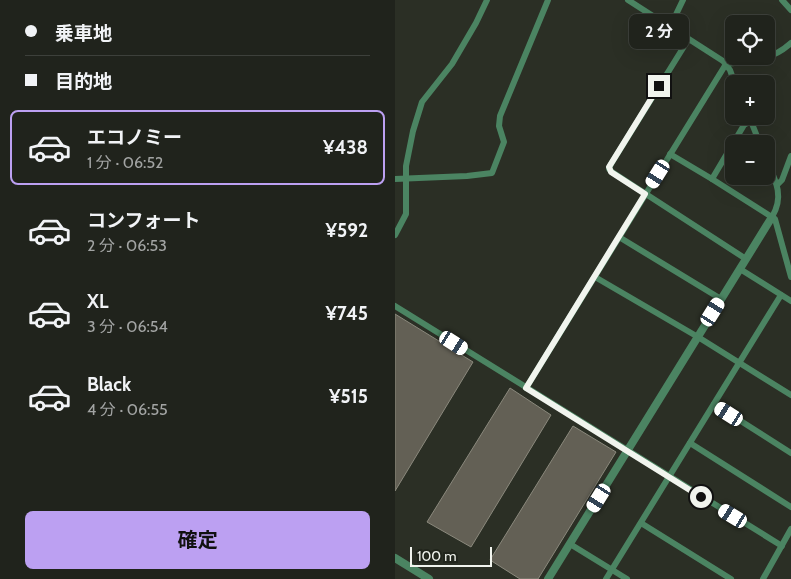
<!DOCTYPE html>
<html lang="ja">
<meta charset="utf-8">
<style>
:root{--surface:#20231c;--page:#282b25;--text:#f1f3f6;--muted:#a2a4a3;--line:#3d403b;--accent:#bca0f2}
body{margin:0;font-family:Cabin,"Noto Sans JP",sans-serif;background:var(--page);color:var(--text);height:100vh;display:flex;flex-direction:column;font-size:19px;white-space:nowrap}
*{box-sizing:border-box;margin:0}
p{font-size:16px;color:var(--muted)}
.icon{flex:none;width:28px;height:28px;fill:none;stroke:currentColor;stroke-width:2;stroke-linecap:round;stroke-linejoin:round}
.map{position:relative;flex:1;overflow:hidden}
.panel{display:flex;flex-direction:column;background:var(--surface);width:395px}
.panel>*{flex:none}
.banner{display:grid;align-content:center;height:110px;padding:0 25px;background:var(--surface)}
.buttons{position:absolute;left:330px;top:15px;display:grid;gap:10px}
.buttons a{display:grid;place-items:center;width:50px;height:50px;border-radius:8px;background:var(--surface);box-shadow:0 5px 20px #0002,0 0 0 1px var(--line);font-size:25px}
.scale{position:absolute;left:15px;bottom:12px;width:82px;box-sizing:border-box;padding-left:5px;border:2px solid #f1f4ee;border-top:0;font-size:14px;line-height:18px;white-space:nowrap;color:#f1f4ee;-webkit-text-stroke:4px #21251c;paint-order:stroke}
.end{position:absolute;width:22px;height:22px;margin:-11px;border:6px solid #f1f4ee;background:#111;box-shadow:0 0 0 2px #111}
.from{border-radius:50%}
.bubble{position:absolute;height:35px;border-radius:8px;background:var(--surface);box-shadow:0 5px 20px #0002,0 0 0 1px var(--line);font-size:16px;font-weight:700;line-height:35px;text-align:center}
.car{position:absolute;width:15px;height:30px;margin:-15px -8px;border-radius:6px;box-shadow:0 0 4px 1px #0007;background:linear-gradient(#fff 24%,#345 0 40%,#fff 0 76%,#345 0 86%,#fff 0)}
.banner b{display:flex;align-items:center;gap:18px;height:48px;font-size:19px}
.banner b+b{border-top:1px solid var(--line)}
.banner i{width:12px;height:12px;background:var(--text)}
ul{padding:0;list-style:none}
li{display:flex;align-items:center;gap:15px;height:75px;margin:0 10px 8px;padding:0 15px;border:2px solid transparent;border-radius:8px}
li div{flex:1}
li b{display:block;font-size:19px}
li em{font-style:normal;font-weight:700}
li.current{border-color:var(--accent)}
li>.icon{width:45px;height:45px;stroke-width:1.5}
.button{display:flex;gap:10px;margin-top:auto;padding:10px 25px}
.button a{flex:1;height:58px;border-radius:8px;background:var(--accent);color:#111;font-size:20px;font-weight:700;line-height:58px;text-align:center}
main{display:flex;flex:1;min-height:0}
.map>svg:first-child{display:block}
.building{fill:#636055;stroke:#8b897d}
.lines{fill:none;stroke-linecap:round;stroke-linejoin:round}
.minor{stroke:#4b8462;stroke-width:6}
.tertiary{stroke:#4b8462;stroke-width:8}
.route{stroke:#f1f4ee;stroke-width:6}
</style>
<main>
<section class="panel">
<div class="banner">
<b><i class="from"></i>乗車地</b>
<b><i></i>目的地</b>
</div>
<ul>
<li class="current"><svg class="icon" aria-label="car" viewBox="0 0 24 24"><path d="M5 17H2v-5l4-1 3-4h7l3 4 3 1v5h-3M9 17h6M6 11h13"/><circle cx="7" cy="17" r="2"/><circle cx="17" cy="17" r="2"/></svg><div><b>エコノミー</b><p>1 分 · 06:52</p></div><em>¥438</em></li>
<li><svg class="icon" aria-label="car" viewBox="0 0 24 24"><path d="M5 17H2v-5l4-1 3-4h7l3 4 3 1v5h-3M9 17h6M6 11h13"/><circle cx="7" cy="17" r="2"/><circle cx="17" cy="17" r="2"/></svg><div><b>コンフォート</b><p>2 分 · 06:53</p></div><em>¥592</em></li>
<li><svg class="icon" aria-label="car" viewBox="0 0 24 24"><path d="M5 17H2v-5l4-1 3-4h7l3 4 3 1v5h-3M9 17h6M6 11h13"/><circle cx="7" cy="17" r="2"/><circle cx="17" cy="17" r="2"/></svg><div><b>XL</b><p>3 分 · 06:54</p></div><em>¥745</em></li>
<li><svg class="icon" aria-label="car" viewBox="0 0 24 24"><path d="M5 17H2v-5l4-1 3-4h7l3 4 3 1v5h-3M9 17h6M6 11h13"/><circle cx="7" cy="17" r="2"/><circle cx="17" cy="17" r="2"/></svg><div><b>Black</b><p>4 分 · 06:55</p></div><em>¥515</em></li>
</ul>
<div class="button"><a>確定</a></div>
</section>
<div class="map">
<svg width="396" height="579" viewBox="0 0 396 579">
<rect width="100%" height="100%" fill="#2b2f25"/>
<!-- building -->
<g class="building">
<path d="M 0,314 L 78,362 L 0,491 Z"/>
<path d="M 115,388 L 156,415 L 76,547 L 32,522 Z"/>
<path d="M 178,426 L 221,452 L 143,579 L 125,579 L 95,560 Z"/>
</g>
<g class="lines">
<!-- minor -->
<g class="minor">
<path d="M 233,0 L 328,61 L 335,70 L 340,84"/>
<path d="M 387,0 L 396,10"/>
<path d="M 275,27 L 288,0"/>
<path d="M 293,40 L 216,164 L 214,169 L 217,172 L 351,259"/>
<path d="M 331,64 C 357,61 376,61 396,43"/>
<path d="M 354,116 L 365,144"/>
<path d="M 275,154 L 317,179 L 349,125 L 356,121"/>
<path d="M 371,159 C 380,179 390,196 377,217"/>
<path d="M 0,179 L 72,176 L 97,173 L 109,142 L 104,126 L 105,116 L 153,0"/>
<path d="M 317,179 L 380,219 L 396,277"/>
<path d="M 382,185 L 387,180 L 396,156"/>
<path d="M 0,235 L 11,214 L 11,166 L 18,131 L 27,102 L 57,64 L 81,23 L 92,0"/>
<path d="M 224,237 L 326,299"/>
<path d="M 345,269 L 396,301"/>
<path d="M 200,277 L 303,337 L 396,395"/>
<path d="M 0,306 L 387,546"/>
<path d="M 131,388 L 331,64"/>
<path d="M 319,404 L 396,453"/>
<path d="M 295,443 L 396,507"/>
<path d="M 246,523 L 336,579"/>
<path d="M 175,544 L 232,579"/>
<path d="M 211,579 L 386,295"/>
<path d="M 368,579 L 396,529"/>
</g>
<!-- tertiary -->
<g class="tertiary">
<path d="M 0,558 L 34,579"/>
<path d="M 153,579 L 377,217"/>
</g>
</g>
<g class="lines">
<!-- route -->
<path class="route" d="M 264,86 L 214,167 L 216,172 L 250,194 L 131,388 L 306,497"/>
</g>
</svg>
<div class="buttons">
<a><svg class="icon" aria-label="locate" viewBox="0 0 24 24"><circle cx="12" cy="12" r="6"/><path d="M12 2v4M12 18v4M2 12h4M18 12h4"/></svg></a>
<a>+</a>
<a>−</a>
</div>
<div class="scale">100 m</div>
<i class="end from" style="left:306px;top:497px"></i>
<i class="end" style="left:264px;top:86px"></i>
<div class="bubble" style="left:234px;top:14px;width:60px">2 分</div>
<i class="car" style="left:263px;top:174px;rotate:212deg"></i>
<i class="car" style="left:318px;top:312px;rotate:32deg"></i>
<i class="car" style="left:59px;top:343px;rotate:122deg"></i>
<i class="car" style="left:334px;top:414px;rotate:302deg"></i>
<i class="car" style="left:204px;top:498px;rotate:212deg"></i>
<i class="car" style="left:338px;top:516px;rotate:301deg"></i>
</div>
</main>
